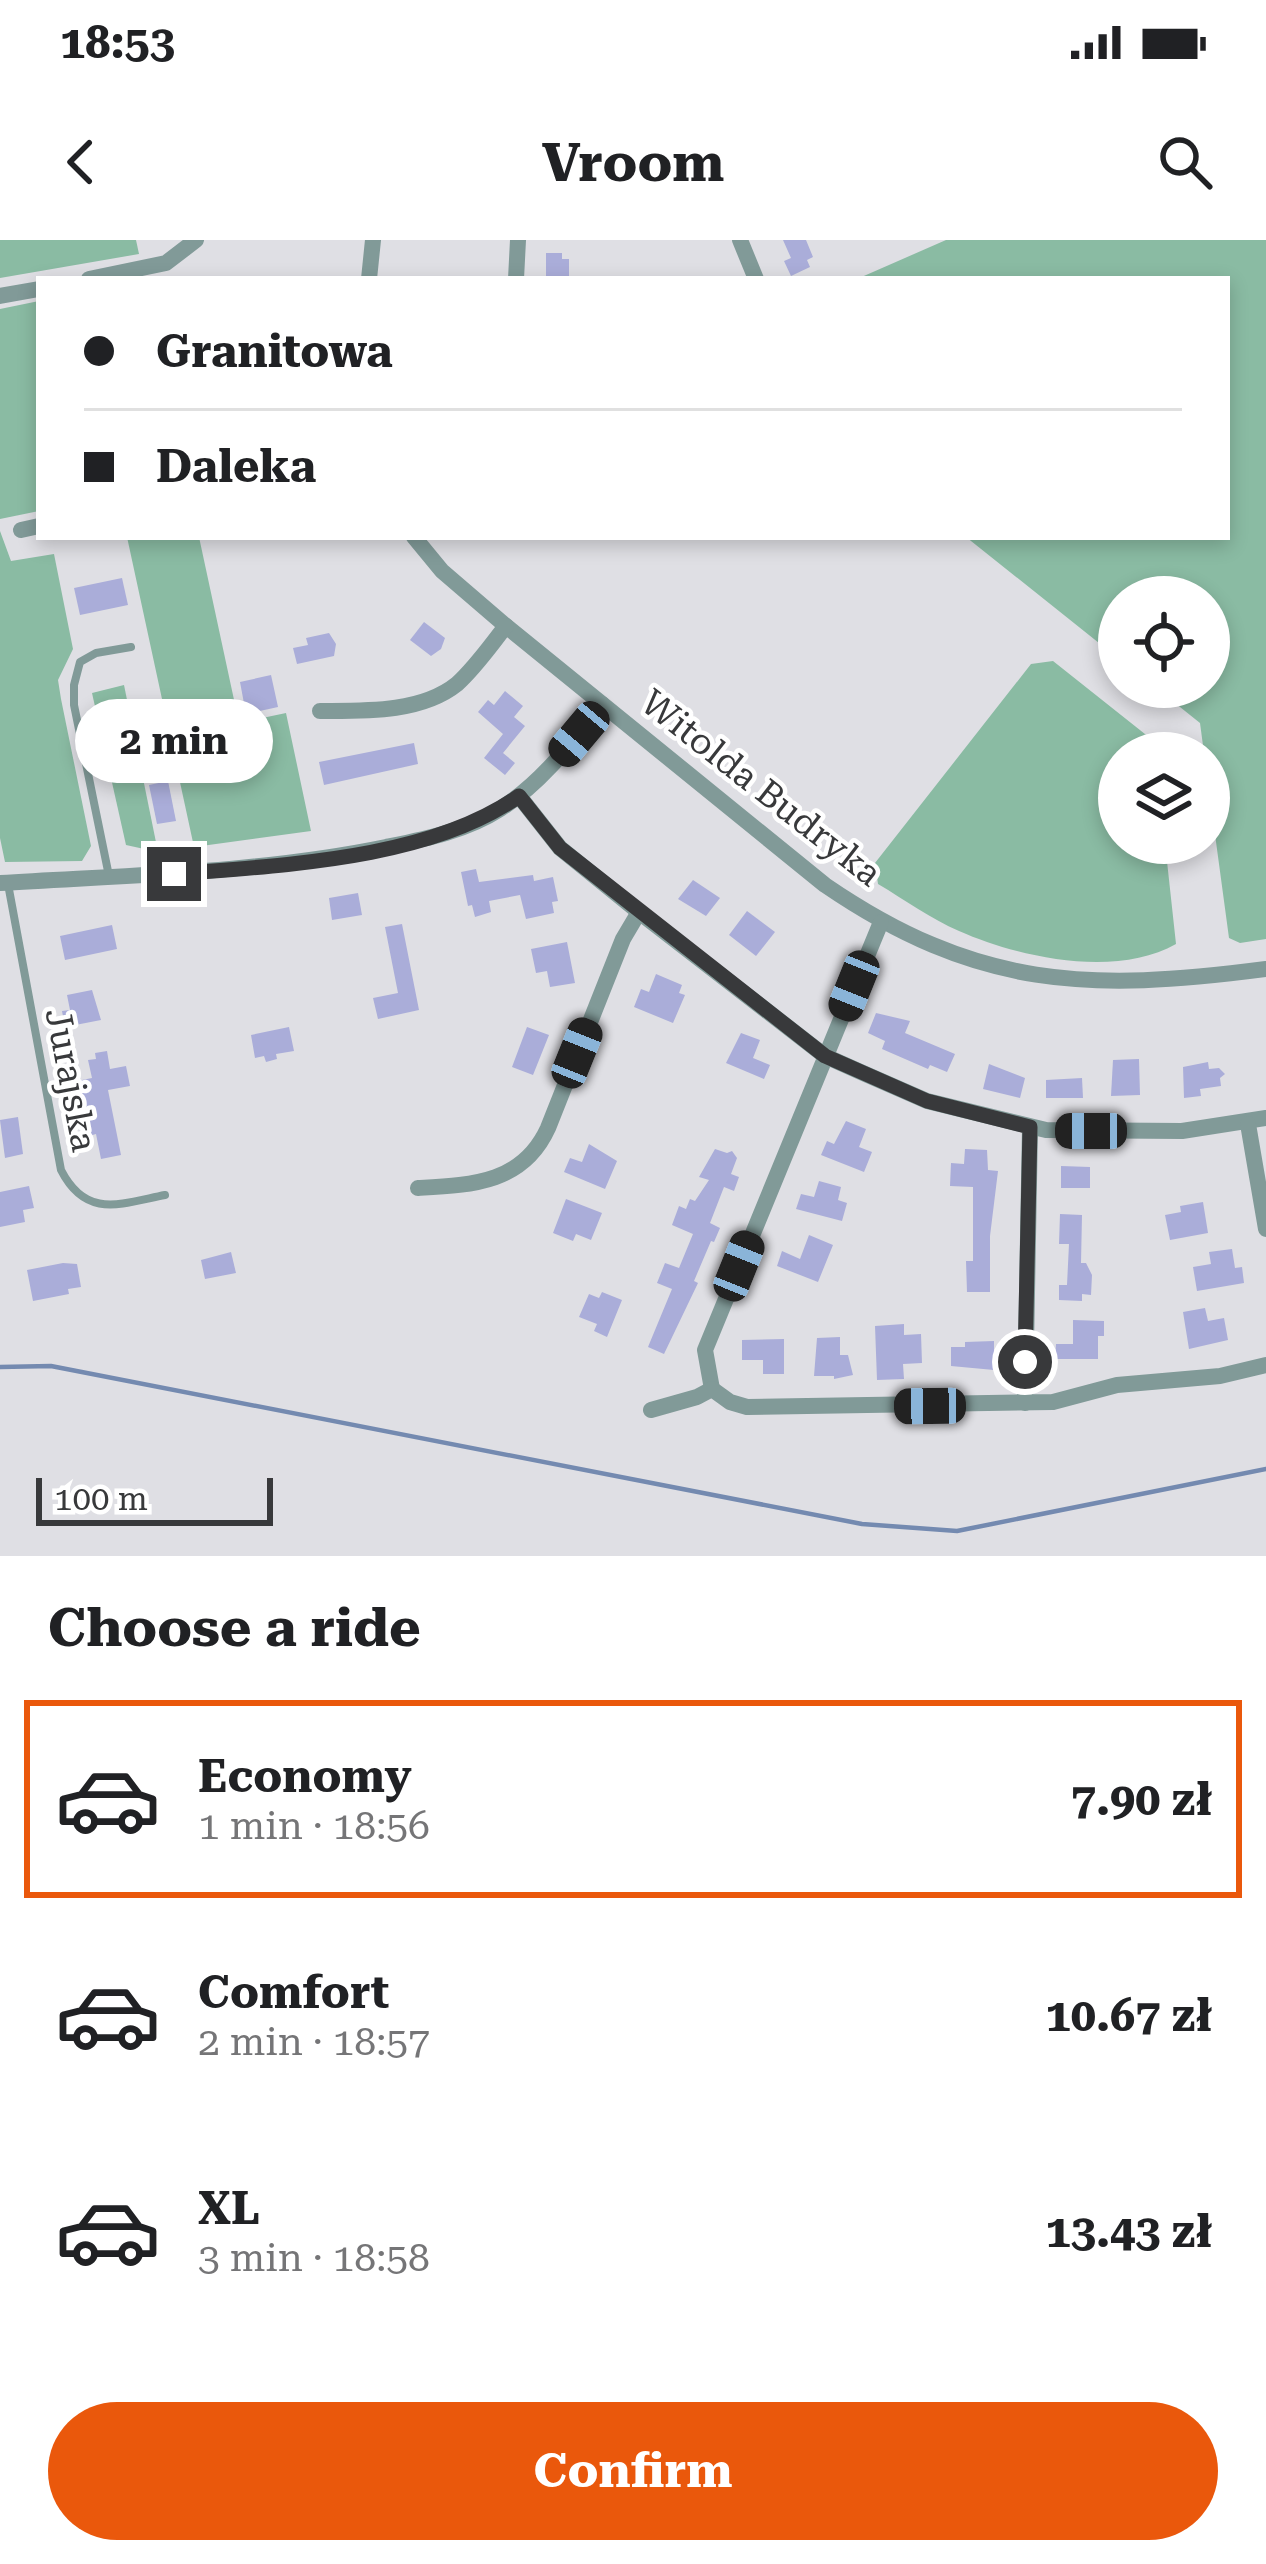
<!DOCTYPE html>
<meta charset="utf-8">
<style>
:root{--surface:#fff;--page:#f2f2f2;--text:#202124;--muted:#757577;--line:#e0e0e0;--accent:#ea580c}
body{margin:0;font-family:"Roboto Serif",serif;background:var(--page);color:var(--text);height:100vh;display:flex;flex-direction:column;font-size:45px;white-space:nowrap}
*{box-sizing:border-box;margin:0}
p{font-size:39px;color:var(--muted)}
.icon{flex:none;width:66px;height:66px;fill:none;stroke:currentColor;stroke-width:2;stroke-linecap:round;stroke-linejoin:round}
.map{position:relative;height:1316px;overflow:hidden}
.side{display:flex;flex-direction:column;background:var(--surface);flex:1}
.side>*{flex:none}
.guide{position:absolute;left:36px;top:36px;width:1194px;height:264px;border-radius:0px;box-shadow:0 6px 18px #0003;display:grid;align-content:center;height:264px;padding:0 48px;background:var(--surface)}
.fabs{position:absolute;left:1098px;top:336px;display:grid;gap:24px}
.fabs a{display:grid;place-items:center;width:132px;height:132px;border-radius:50%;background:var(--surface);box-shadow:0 6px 18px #0003;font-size:60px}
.scale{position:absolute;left:36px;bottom:30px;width:237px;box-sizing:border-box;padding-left:12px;border:6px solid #38393b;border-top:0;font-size:33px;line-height:42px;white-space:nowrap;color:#38393b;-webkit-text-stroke:9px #fff;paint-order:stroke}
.end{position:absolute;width:54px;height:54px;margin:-27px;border:15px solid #38393b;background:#fff;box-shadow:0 0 0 6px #fff}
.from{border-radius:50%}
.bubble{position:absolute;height:84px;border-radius:42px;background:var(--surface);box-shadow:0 6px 18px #0003;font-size:39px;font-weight:700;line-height:84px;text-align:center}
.car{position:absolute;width:36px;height:72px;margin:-36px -18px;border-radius:15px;box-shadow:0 0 9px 3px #0007;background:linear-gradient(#222 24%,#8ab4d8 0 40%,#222 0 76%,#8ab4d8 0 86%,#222 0)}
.guide b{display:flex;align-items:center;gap:42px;height:114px;font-size:45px}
.guide b+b{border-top:3px solid var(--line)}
.guide i{width:30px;height:30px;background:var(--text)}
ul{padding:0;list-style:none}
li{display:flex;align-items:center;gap:36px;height:198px;margin:0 24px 18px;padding:0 24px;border:6px solid transparent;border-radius:0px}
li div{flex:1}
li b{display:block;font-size:45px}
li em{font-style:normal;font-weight:700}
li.on{border-color:var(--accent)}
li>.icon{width:108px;height:108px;stroke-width:1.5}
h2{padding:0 48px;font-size:54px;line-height:144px}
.button{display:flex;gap:24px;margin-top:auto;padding:24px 48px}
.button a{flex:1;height:138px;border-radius:72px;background:var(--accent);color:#fff;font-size:48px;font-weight:700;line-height:138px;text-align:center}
.status{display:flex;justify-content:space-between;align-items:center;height:84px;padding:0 60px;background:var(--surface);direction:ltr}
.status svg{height:33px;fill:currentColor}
header{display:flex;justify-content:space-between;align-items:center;height:156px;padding:0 48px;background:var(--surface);font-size:54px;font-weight:700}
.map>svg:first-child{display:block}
.green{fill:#8abba3}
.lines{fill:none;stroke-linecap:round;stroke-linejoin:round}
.stream{stroke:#748ab0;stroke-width:4.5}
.building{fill:#aaadd9}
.lane{stroke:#819a98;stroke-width:8}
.street{stroke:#819a98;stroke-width:16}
.route{stroke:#38393b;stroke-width:15}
.labels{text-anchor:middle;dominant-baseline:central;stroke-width:9;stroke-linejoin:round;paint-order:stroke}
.street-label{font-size:36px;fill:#38393b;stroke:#fff}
</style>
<div class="status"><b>18:53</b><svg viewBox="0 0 49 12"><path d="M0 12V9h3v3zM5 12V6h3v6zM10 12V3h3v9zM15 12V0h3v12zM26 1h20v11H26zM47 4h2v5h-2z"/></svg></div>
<header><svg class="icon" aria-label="back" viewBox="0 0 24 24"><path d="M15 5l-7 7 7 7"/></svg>Vroom<svg class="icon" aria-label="search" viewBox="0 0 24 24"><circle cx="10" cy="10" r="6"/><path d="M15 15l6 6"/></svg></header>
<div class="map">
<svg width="1266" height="1316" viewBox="0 0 1266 1316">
<rect width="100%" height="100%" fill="#dfdfe4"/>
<!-- green -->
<g class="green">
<path d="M 0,0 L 136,0 L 139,14 L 0,38 Z"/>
<path d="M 946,0 L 1266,0 L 1266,699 L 1240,703 L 1229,698 L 1209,550 L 1209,513 L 1204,513 L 1200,483 L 1155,447 L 1209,447 L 1209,357 L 1119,357 L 1119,419 L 966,297 L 1227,297 L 1227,39 L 857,39 Z"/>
<path d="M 39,61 L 39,271 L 0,279 L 0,69 Z"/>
<path d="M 0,291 L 11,321 L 54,314 L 73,409 L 58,440 L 61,459 L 91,606 L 82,621 L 5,622 L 0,598 Z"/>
<path d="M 127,297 L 199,297 L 239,483 L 286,473 L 311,591 L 194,607 Z"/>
<path d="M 1053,421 L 1155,502 L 1156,513 L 1119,513 L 1119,603 L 1165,603 L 1176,704 C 1116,738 1020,718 959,691 C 931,679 905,660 878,644 L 875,623 L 1031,424 Z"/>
<path d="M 124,445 L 158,612 L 126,605 L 92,453 Z"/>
</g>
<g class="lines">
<!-- stream -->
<path class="stream" d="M 0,1127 L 51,1126 L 862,1284 L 957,1291 L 1266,1229"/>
</g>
<!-- building -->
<g class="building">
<path d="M 783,0 L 806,0 L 813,17 L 807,20 L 810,27 L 791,36 L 784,21 L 791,18 Z"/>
<path d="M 546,13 L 562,13 L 562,19 L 569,19 L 569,39 L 546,39 Z"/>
<path d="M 122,338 L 128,365 L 80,375 L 74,348 Z"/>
<path d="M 424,382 L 445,398 L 441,409 L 431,416 L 410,400 Z"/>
<path d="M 329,393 L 336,404 L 334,416 L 297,424 L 293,408 L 308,405 L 306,398 Z"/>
<path d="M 271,435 L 278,467 L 246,474 L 240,442 Z"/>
<path d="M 505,451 L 523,466 L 514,477 L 525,486 L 503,513 L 515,523 L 505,535 L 484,518 L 503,494 L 478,472 L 488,460 L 494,465 Z"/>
<path d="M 414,503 L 418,524 L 324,545 L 319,522 Z"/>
<path d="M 168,541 L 176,581 L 157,584 L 149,545 Z"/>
<path d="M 476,629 L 479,642 L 533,635 L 534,641 L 553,637 L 558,661 L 552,662 L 554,673 L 526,679 L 520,655 L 489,661 L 491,672 L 475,677 L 472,665 L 468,666 L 461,632 Z"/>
<path d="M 693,640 L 720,658 L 706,676 L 678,659 Z"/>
<path d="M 358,653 L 362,675 L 332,680 L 329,658 Z"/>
<path d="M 747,671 L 775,692 L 756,716 L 729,695 Z"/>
<path d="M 402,684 L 419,770 L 378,779 L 373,758 L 398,753 L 385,687 Z"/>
<path d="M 112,685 L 117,709 L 65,720 L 60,696 Z"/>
<path d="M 567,702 L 575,743 L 550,747 L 547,731 L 536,733 L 531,709 Z"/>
<path d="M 656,734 L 682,745 L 679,753 L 685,755 L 673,783 L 634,767 L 641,749 L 649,752 Z"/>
<path d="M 92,750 L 101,780 L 65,787 L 62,771 L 70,770 L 67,755 Z"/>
<path d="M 876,773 L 910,781 L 905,793 L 955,814 L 947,832 L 930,825 L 928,829 L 882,809 L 885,801 L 868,793 Z"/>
<path d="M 289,787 L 294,811 L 276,814 L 277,819 L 266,822 L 264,816 L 255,818 L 251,795 Z"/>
<path d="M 527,787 L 549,795 L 533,835 L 512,827 Z"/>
<path d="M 741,793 L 760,800 L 753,818 L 770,825 L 764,839 L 726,823 Z"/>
<path d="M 107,811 L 110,829 L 126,826 L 130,846 L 108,850 L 121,915 L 101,919 L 96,894 L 89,896 L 77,841 L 92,838 L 88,820 L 96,819 L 95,813 Z"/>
<path d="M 1139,819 L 1140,855 L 1111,856 L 1113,820 Z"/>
<path d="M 1208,822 L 1209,829 L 1219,828 L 1225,834 L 1220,838 L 1221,846 L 1200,849 L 1201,856 L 1184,858 L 1183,827 Z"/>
<path d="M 989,824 L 1025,838 L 1020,858 L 983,849 Z"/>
<path d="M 1082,838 L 1083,858 L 1046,858 L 1046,840 Z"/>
<path d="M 18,877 L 23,914 L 5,918 L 0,880 Z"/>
<path d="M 846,881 L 866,889 L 859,907 L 872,912 L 864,932 L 821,915 L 827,901 L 834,904 Z"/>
<path d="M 589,904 L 617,921 L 605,949 L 564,932 L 570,918 L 582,922 Z"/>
<path d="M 715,909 L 727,913 L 732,911 L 737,918 L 731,934 L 739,937 L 734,951 L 724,947 L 710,983 L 720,988 L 714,1002 L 711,1001 L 694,1041 L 698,1043 L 664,1114 L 648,1107 L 672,1049 L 657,1043 L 665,1023 L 679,1028 L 693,994 L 672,985 L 679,966 L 686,969 L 690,959 L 695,961 L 709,940 L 699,937 Z"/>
<path d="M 965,909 L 987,910 L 988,930 L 998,931 L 990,996 L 990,1052 L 967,1052 L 966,1021 L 973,1021 L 973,947 L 950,946 L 951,923 L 964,924 Z"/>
<path d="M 1061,926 L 1090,927 L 1090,948 L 1061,948 Z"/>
<path d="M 819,941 L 841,947 L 838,960 L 847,963 L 842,981 L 796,969 L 801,954 L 814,957 Z"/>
<path d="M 29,946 L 34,968 L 23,970 L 25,982 L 0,987 L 0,952 Z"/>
<path d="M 566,959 L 602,973 L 591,1000 L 576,994 L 573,1001 L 553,993 Z"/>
<path d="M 1203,962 L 1208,993 L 1170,1000 L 1165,975 L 1181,972 L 1180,966 Z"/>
<path d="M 1060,974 L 1082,975 L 1081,1023 L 1086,1023 L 1092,1035 L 1091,1055 L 1082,1054 L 1082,1061 L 1059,1060 L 1059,1045 L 1067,1045 L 1069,1004 L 1059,1004 Z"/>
<path d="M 809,995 L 833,1005 L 818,1042 L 777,1026 L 782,1011 L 800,1019 Z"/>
<path d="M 1232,1009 L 1235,1028 L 1242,1027 L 1244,1043 L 1197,1051 L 1193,1027 L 1211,1024 L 1209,1012 Z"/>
<path d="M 231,1012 L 236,1033 L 205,1039 L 201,1020 Z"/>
<path d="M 63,1023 L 77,1024 L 81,1047 L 68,1049 L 69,1054 L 33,1061 L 27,1030 Z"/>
<path d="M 602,1052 L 622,1060 L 607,1097 L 594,1091 L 597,1084 L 579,1077 L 589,1054 L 599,1058 Z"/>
<path d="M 1205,1068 L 1208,1081 L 1224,1078 L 1228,1100 L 1189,1109 L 1183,1072 Z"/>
<path d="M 1073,1080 L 1104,1081 L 1104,1096 L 1098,1096 L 1098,1119 L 1055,1119 L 1056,1104 L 1073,1104 Z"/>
<path d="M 904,1084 L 904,1095 L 921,1094 L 922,1123 L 903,1124 L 904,1139 L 877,1140 L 875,1086 Z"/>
<path d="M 840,1097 L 840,1115 L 848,1115 L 853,1135 L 834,1139 L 834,1136 L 814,1136 L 817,1098 Z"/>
<path d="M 784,1099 L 784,1134 L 763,1134 L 763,1120 L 742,1120 L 742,1100 Z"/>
<path d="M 994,1101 L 994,1130 L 951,1126 L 951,1107 L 965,1107 L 965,1102 Z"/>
</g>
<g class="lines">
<!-- lane -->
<g class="lane">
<path d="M 109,636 L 74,465 L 74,445 L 80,422 L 96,413 L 131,407"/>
<path d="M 8,644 L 61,930 C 86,979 120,964 165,955"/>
</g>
<!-- street -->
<g class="street">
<path d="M 740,0 L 756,39"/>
<path d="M 89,39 L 166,23 L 196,0"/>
<path d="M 369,39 L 373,0"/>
<path d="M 516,39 L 518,0"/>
<path d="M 0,56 L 39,49"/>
<path d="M 21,290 L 39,286"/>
<path d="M 414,297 L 442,331 L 506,386 L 825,645 C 977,749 1089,752 1266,729"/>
<path d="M 320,471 C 364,471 421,473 457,444 C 475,428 491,405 506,386"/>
<path d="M 519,556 L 560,608 L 639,672 L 825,816 L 863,833 L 927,861 L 1046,890 L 1182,891 L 1266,878"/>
<path d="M 0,643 C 129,635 259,633 386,607 C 425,599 466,591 500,569 C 542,543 572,502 602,464"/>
<path d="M 1248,884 L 1266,989"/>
<path d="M 418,948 C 473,945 523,943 548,888 L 623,699 L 639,672"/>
<path d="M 712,1149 L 705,1110 L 881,682"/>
<path d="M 1025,1163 L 1030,887"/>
<path d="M 651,1170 L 697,1157 L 712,1149 L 730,1162 L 747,1167 L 1053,1162 L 1117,1145 L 1220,1136 L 1266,1125"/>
</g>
</g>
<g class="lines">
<!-- route -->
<path class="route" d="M 174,634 C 283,625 428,620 519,556 L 560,608 L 825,816 L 927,861 L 1030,887 L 1025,1122"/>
</g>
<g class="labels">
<!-- street labels -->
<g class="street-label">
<text transform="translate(761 548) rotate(38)">Witolda Budryka</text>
<text transform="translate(71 840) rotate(79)">Jurajska</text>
</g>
</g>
</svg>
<div class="fabs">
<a><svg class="icon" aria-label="locate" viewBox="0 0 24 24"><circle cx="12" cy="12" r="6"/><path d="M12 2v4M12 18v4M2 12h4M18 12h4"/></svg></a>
<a><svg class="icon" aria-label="layers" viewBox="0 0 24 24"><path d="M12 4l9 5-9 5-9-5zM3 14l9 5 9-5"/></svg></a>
</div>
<div class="scale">100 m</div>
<i class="end from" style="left:1025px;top:1122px"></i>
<i class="end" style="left:174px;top:634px"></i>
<div class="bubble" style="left:75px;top:459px;width:198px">2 min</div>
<i class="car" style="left:579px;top:494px;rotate:220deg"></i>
<i class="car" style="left:854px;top:746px;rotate:202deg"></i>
<i class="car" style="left:577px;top:813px;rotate:22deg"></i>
<i class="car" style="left:1091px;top:891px;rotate:270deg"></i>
<i class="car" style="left:739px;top:1026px;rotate:22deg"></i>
<i class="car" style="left:930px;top:1166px;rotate:269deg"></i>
<div class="guide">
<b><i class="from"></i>Granitowa</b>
<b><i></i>Daleka</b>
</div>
</div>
<section class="side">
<h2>Choose a ride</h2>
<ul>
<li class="on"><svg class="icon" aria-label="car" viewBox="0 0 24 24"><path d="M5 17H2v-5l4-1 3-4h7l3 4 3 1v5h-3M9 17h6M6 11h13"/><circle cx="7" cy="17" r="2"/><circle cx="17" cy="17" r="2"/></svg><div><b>Economy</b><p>1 min · 18:56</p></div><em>7.90 zł</em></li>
<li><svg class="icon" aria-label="car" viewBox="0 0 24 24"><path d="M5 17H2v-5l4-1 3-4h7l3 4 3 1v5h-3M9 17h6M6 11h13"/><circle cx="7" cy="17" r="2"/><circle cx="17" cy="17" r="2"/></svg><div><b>Comfort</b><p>2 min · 18:57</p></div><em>10.67 zł</em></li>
<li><svg class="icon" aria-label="car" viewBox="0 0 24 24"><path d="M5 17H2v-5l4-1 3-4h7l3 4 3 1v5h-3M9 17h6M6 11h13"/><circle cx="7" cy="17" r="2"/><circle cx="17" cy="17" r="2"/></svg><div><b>XL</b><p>3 min · 18:58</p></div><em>13.43 zł</em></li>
</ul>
<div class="button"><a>Confirm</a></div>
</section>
